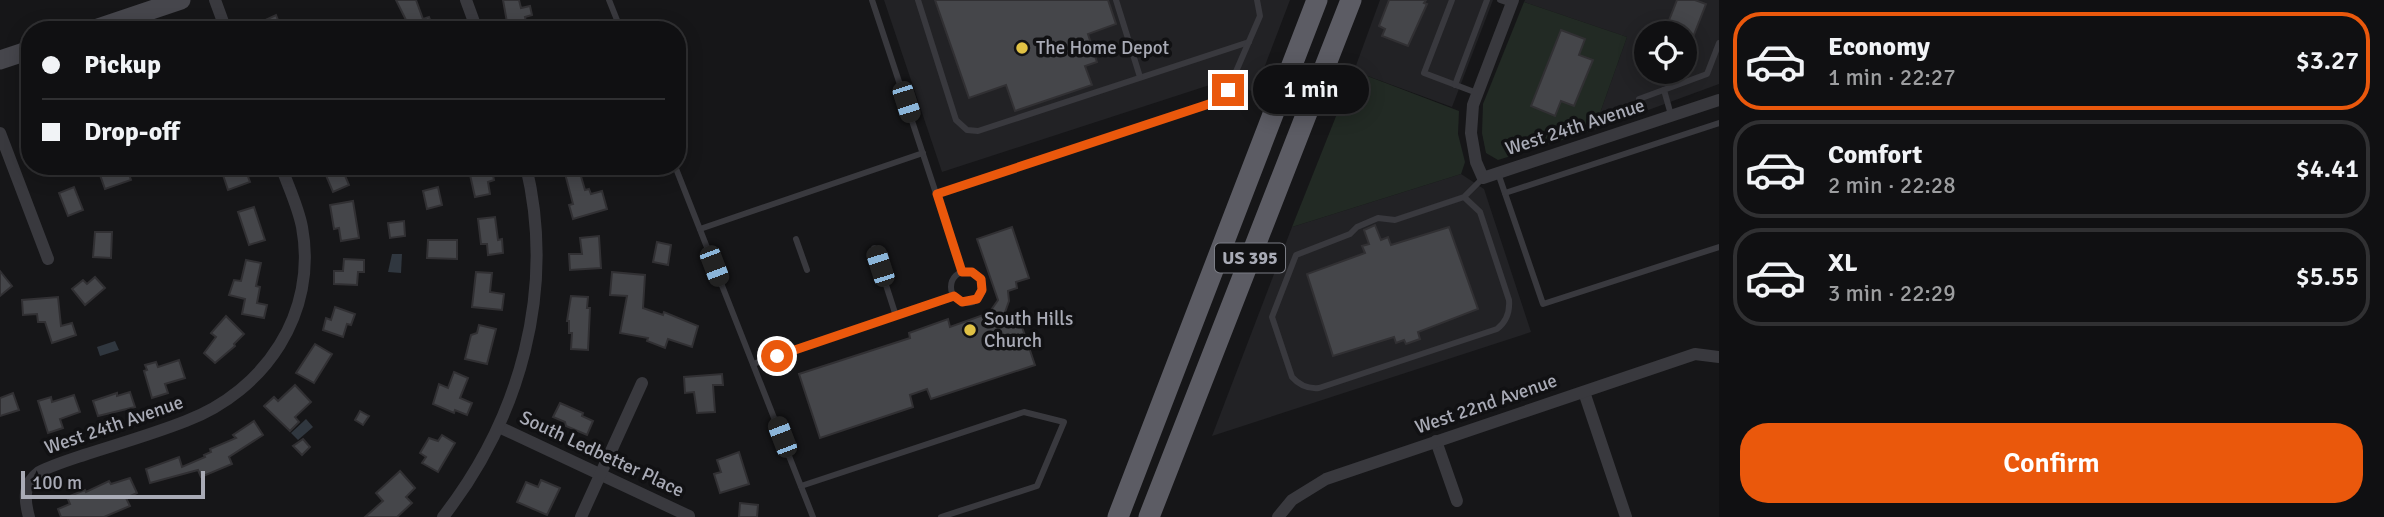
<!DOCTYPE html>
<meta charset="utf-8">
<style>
:root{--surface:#101012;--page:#1e1e20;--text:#f1f3f6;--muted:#9c9d9f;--line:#303032;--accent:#ea580c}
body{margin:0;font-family:Signika,sans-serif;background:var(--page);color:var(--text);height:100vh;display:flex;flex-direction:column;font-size:26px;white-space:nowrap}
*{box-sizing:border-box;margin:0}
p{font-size:23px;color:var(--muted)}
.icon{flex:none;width:38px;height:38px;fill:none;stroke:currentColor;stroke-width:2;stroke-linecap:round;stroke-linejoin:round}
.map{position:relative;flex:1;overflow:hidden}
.side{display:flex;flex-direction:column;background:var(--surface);width:665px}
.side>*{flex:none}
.hud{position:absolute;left:21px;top:21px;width:665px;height:154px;border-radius:28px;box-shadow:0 4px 18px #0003,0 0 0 2px var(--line);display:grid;align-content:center;height:154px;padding:0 21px;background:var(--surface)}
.fabs{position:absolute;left:1634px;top:21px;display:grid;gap:14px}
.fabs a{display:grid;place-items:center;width:63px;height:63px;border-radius:50%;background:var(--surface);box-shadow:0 4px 18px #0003,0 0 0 2px var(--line);font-size:35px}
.scale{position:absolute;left:21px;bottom:18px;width:184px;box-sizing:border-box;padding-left:7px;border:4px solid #a9abb6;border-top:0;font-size:19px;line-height:24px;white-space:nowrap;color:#a9abb6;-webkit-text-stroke:5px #111113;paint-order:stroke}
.end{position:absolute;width:32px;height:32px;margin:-16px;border:9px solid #ea580c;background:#fff;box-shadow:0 0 0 4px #fff}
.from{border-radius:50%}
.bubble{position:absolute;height:49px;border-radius:24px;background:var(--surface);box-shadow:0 4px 18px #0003,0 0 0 2px var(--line);font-size:23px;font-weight:600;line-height:49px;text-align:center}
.car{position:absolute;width:21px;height:42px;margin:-21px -10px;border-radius:9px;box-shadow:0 0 5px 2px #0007;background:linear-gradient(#222 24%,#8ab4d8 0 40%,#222 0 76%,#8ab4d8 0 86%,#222 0)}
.hud b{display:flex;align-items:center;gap:24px;height:66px;font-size:26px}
.hud b+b{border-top:2px solid var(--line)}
.hud i{width:18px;height:18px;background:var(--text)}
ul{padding:12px 0 0;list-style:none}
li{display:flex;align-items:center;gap:21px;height:98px;margin:0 14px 10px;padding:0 7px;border:4px solid var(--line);border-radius:28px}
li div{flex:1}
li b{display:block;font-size:26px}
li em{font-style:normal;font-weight:600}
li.selected{border-color:var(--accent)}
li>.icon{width:63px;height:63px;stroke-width:1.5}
.primary-button{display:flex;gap:14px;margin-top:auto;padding:14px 21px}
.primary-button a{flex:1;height:80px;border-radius:28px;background:var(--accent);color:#fff;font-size:28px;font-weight:600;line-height:80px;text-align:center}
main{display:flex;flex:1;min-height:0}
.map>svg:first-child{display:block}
.built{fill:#222225;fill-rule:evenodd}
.green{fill:#222a24}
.water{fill:#30373f}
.building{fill:#45464a;stroke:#313033;stroke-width:2}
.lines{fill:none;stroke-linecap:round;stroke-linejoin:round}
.service{stroke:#39393e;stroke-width:6}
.minor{stroke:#39393e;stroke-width:12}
.secondary{stroke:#46464c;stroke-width:19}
.trunk{stroke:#5c5c64;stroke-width:21}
.route{stroke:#ea580c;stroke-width:9}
.poi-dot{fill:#e1c245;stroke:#111113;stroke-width:2.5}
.labels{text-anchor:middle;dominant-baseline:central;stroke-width:7;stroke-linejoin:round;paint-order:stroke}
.shield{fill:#111113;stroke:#7b7d85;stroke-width:2}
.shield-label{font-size:18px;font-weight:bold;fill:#a9abb6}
.poi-label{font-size:19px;fill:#a9abb6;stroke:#111113;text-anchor:start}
.street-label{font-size:19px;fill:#a9abb6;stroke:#111113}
</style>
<main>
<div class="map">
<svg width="1719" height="517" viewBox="0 0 1719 517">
<rect width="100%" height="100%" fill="#161618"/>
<!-- built -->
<g class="built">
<path d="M 884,0 L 1290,0 L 1255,92 L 1222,81 L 942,172 Z"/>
<path d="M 1380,0 L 1493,0 L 1452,107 L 1354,71 Z"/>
<path d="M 1525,0 L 1719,0 L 1719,84 L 1594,130 L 1627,37 L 1524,2 ZM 1647,33 L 1685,33 L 1685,72 L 1647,72 Z"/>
<path d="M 1461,174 L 1484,189 L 1531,332 L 1212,436 L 1292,227 Z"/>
</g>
<!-- green -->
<g class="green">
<path d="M 1524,2 L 1627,37 L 1594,130 L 1498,160 L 1486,153 L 1482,133 L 1483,104 Z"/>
<path d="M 1354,71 L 1459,111 L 1458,134 L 1465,162 L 1461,174 L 1292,227 Z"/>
</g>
<!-- water -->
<g class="water">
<path d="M 392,254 L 402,254 L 401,273 L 388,272 Z"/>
<path d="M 115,341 L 119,350 L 100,356 L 97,347 Z"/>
<path d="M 306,419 L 313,427 L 298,440 L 291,433 Z"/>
</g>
<!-- building -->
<g class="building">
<path d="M 396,0 L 416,0 L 423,19 L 429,17 L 434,30 L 411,30 Z"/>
<path d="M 503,0 L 519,0 L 521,8 L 530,6 L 532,15 L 525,17 L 526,22 L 508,28 Z"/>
<path d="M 935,0 L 1108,0 L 1116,24 L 1088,34 L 1097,62 L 1085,66 L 1092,85 L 1015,111 L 1006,85 L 969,98 Z"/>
<path d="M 1389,0 L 1426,0 L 1424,3 L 1427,4 L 1408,46 L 1382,36 L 1385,29 L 1379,26 Z"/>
<path d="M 1677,0 L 1695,0 L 1706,4 L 1686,55 L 1685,33 L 1664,33 Z"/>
<path d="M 276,15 L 282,30 L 262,30 L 259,23 Z"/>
<path d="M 1561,30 L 1585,39 L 1579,55 L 1593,60 L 1574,106 L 1561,101 L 1555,116 L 1531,106 Z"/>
<path d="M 126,166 L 131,180 L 105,189 L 100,175 Z"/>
<path d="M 220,166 L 244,166 L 250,182 L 228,190 Z"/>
<path d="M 322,166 L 341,166 L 349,185 L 333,192 Z"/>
<path d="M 468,166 L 491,166 L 494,180 L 488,182 L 490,194 L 475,197 Z"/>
<path d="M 563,166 L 578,166 L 585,190 L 589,189 L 591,194 L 602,191 L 607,209 L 573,219 L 569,205 L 573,204 Z"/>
<path d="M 74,187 L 83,210 L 68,216 L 59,193 Z"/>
<path d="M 438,187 L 442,205 L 427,209 L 423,191 Z"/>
<path d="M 353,201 L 359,238 L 341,241 L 339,228 L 334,229 L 330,205 Z"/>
<path d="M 254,207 L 265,240 L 249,245 L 238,212 Z"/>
<path d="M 495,217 L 498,240 L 502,239 L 503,253 L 488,255 L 487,244 L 481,244 L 478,219 Z"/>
<path d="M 404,221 L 405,236 L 390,238 L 388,223 Z"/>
<path d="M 1375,225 L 1381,240 L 1388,237 L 1391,245 L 1449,227 L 1478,309 L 1418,332 L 1420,339 L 1406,344 L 1404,340 L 1396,343 L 1394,337 L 1333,356 L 1307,274 L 1365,253 L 1362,246 L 1369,244 L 1364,230 Z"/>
<path d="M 1012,227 L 1029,278 L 1016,282 L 1017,288 L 1008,291 L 1009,301 L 1002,321 L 1018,315 L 1035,365 L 931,399 L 927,389 L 910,395 L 913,407 L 820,438 L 799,374 L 910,338 L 909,333 L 948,319 L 950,327 L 989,313 L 998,300 L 977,239 Z"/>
<path d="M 95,232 L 112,232 L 111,258 L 93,257 Z"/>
<path d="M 599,236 L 601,268 L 570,270 L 569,254 L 582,254 L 580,238 Z"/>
<path d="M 428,240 L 457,240 L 457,259 L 427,258 Z"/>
<path d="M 657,242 L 671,245 L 668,265 L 653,262 Z"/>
<path d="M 344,259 L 364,260 L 364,272 L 358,272 L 357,285 L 334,284 L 334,271 L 343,271 Z"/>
<path d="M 246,260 L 261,263 L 256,286 L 260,287 L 257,303 L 267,305 L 264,318 L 242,314 L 245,299 L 229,295 L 234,280 L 241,281 Z"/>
<path d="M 0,271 L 12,286 L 0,296 Z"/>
<path d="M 476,272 L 492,273 L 490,292 L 504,294 L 502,310 L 472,307 Z"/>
<path d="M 612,272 L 645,275 L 643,308 L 663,315 L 664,312 L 698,326 L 692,347 L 668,339 L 665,348 L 647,341 L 648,338 L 620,333 L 627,296 L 610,295 Z"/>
<path d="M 95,277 L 105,288 L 85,305 L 72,289 L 83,280 L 87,284 Z"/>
<path d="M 571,296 L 588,297 L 587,308 L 590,308 L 588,350 L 571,349 L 572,333 L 569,333 L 569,321 L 567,321 Z"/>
<path d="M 58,297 L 61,326 L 72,323 L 76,335 L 52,343 L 45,322 L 38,322 L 37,314 L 23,315 L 22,300 Z"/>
<path d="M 335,307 L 355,314 L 351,325 L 347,324 L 343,337 L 323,330 L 326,318 L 331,320 Z"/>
<path d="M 226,316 L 244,334 L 234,344 L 235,346 L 215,363 L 204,353 L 216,337 L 211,333 Z"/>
<path d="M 479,325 L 496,329 L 487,364 L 465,359 L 471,335 L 477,333 Z"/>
<path d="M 315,344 L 332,354 L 314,383 L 296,373 Z"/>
<path d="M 179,360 L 185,378 L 165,384 L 168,393 L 152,398 L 144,371 L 147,370 L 145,365 L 156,362 L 158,367 Z"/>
<path d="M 454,372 L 468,378 L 460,398 L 472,403 L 467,415 L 455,410 L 454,413 L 433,404 L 439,384 L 448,388 Z"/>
<path d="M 722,374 L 723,385 L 713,385 L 715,412 L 697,413 L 694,392 L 685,393 L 684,377 Z"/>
<path d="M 295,385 L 311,402 L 295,417 L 299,422 L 290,431 L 264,406 L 274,397 L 278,401 Z"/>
<path d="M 130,392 L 135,407 L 98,416 L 93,401 L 117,393 L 117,396 Z"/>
<path d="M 13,393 L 19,410 L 0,416 L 0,398 Z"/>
<path d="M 74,395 L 80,412 L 60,419 L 63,428 L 48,433 L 38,401 L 51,397 L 52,402 Z"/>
<path d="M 560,403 L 583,413 L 582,416 L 593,421 L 587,435 L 566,426 L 565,422 L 553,417 Z"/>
<path d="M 360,411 L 369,416 L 363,425 L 355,420 Z"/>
<path d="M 254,421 L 263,435 L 229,457 L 232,464 L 201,477 L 198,470 L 150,483 L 146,469 L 179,457 L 182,467 L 205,457 L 204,455 L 211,452 L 210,449 L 236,438 L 233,435 Z"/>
<path d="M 442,435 L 455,443 L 438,472 L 422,463 L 426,457 L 420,453 L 429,438 L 438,441 Z"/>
<path d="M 303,439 L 310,447 L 302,455 L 293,446 Z"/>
<path d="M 739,452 L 749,484 L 720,493 L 714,474 L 721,472 L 717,460 Z"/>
<path d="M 400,471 L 415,488 L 406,497 L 412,503 L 397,517 L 365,517 L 383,501 L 376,493 Z"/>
<path d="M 130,478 L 137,493 L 126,498 L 130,506 L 104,517 L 61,517 L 58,509 L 70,504 L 67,497 L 85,490 L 86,492 L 109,481 L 111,484 Z"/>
<path d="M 541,480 L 560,488 L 547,515 L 517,502 L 526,482 L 538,487 Z"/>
<path d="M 740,503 L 758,505 L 757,517 L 739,517 Z"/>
</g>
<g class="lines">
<!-- service -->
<g class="service">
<path d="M 609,0 L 621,30"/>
<path d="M 872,0 L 962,272"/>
<path d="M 918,0 L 956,120 L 967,130 L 978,131 L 1249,42"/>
<path d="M 1116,0 L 1140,77"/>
<path d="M 1452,0 L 1424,73 L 1477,93"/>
<path d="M 1500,0 L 1512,4"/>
<path d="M 1455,85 L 1487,0"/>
<path d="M 1664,90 L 1671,115"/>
<path d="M 1639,99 L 1707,74 L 1719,43"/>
<path d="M 675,166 L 813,517"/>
<path d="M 1498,173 L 1543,304 L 1719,247"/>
<path d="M 1505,193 L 1719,123"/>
<path d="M 937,194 L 1218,101 L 1228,90 L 1260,16 L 1257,0"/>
<path d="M 1464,197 L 1480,212 L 1509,300 C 1510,312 1506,322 1497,329 L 1319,388 C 1308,389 1299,385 1292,377 L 1272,317 L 1296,255 L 1350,234 L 1357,227 L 1378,218 L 1395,220 L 1464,197 L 1483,178"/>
<path d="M 700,229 L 923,153"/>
<path d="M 796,239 L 807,270"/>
<path d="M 874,248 L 896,316"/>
<circle cx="967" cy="287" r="16"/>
<path d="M 753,364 L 954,296"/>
<path d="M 801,486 L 1024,412 L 1064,422 L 1037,486 L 941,517"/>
</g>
<!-- minor -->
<g class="minor">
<path d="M 215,0 L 226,30"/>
<path d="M 466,0 L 477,30"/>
<path d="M 1513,0 L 1473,105 L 1471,133 L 1476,162 L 1483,178 L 1719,100"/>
<path d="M 0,133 L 48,259"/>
<path d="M 1584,392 L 1626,517"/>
<path d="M 499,427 L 689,516"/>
<path d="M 1436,441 L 1457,501"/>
<path d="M 29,517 C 24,499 23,484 39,472 C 53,465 69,460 84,455 C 118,444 153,434 186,421 C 265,391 318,313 302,227 C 298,206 288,186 281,166"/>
<path d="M 443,517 C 520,418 556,291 526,166"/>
<path d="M 581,517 L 642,383"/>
<path d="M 1278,517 L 1292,500 L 1326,479 L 1695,354 L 1719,357"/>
</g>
<!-- secondary -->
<g class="secondary">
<path d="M 92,30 L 181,0"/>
<path d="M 0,60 L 30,50"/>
</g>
<!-- trunk -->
<g class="trunk">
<path d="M 1118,517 L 1317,0"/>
<path d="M 1149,517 L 1351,0"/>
</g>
</g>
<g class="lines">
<!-- route -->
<path class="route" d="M 777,356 L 954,296 L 962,302 L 977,299 L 982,290 L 981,279 L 972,272 L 962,272 L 937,194 L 1218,101 L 1228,90"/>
</g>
<!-- markers -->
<g class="poi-dot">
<circle cx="1022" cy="48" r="7"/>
<circle cx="970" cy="330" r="7"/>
</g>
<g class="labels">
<!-- shield labels -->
<rect class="shield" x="1215" y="243.5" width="70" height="29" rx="5"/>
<g class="shield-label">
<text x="1250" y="258">US 395</text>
</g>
<!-- poi labels -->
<g class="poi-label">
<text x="1036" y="48">The Home Depot</text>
<text x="984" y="319">South Hills<tspan x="984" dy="22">Church</tspan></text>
</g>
<!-- street labels -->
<g class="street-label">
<text transform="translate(1575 127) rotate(-18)">West 24th Avenue</text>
<text transform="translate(1486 404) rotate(-19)">West 22nd Avenue</text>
<text transform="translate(114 425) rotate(-19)">West 24th Avenue</text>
<text transform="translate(602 454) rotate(25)">South Ledbetter Place</text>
</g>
</g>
</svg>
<div class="fabs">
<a><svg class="icon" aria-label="locate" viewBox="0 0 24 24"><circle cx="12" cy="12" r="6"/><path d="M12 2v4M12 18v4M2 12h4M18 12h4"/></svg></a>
</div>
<div class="scale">100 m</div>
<i class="end from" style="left:777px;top:356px"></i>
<i class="end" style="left:1228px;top:90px"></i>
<div class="bubble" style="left:1253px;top:65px;width:116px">1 min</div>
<i class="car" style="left:906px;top:102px;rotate:162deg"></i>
<i class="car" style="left:714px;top:266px;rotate:159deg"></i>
<i class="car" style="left:880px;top:266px;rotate:342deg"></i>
<i class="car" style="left:782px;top:437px;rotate:339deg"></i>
<div class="hud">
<b><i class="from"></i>Pickup</b>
<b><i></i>Drop-off</b>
</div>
</div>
<section class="side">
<ul>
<li class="selected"><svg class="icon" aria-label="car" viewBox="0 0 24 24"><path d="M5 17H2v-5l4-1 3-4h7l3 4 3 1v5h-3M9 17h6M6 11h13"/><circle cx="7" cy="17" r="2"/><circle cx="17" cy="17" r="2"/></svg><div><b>Economy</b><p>1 min · 22:27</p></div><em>$3.27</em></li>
<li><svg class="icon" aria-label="car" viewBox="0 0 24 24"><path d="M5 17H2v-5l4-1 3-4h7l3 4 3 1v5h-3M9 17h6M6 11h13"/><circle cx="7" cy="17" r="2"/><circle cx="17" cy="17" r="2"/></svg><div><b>Comfort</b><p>2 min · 22:28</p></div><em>$4.41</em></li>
<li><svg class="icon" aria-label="car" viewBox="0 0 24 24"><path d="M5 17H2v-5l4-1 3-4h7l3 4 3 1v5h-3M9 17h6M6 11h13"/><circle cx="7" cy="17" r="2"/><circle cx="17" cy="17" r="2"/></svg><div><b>XL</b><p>3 min · 22:29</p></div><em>$5.55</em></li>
</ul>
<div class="primary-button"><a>Confirm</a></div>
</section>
</main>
